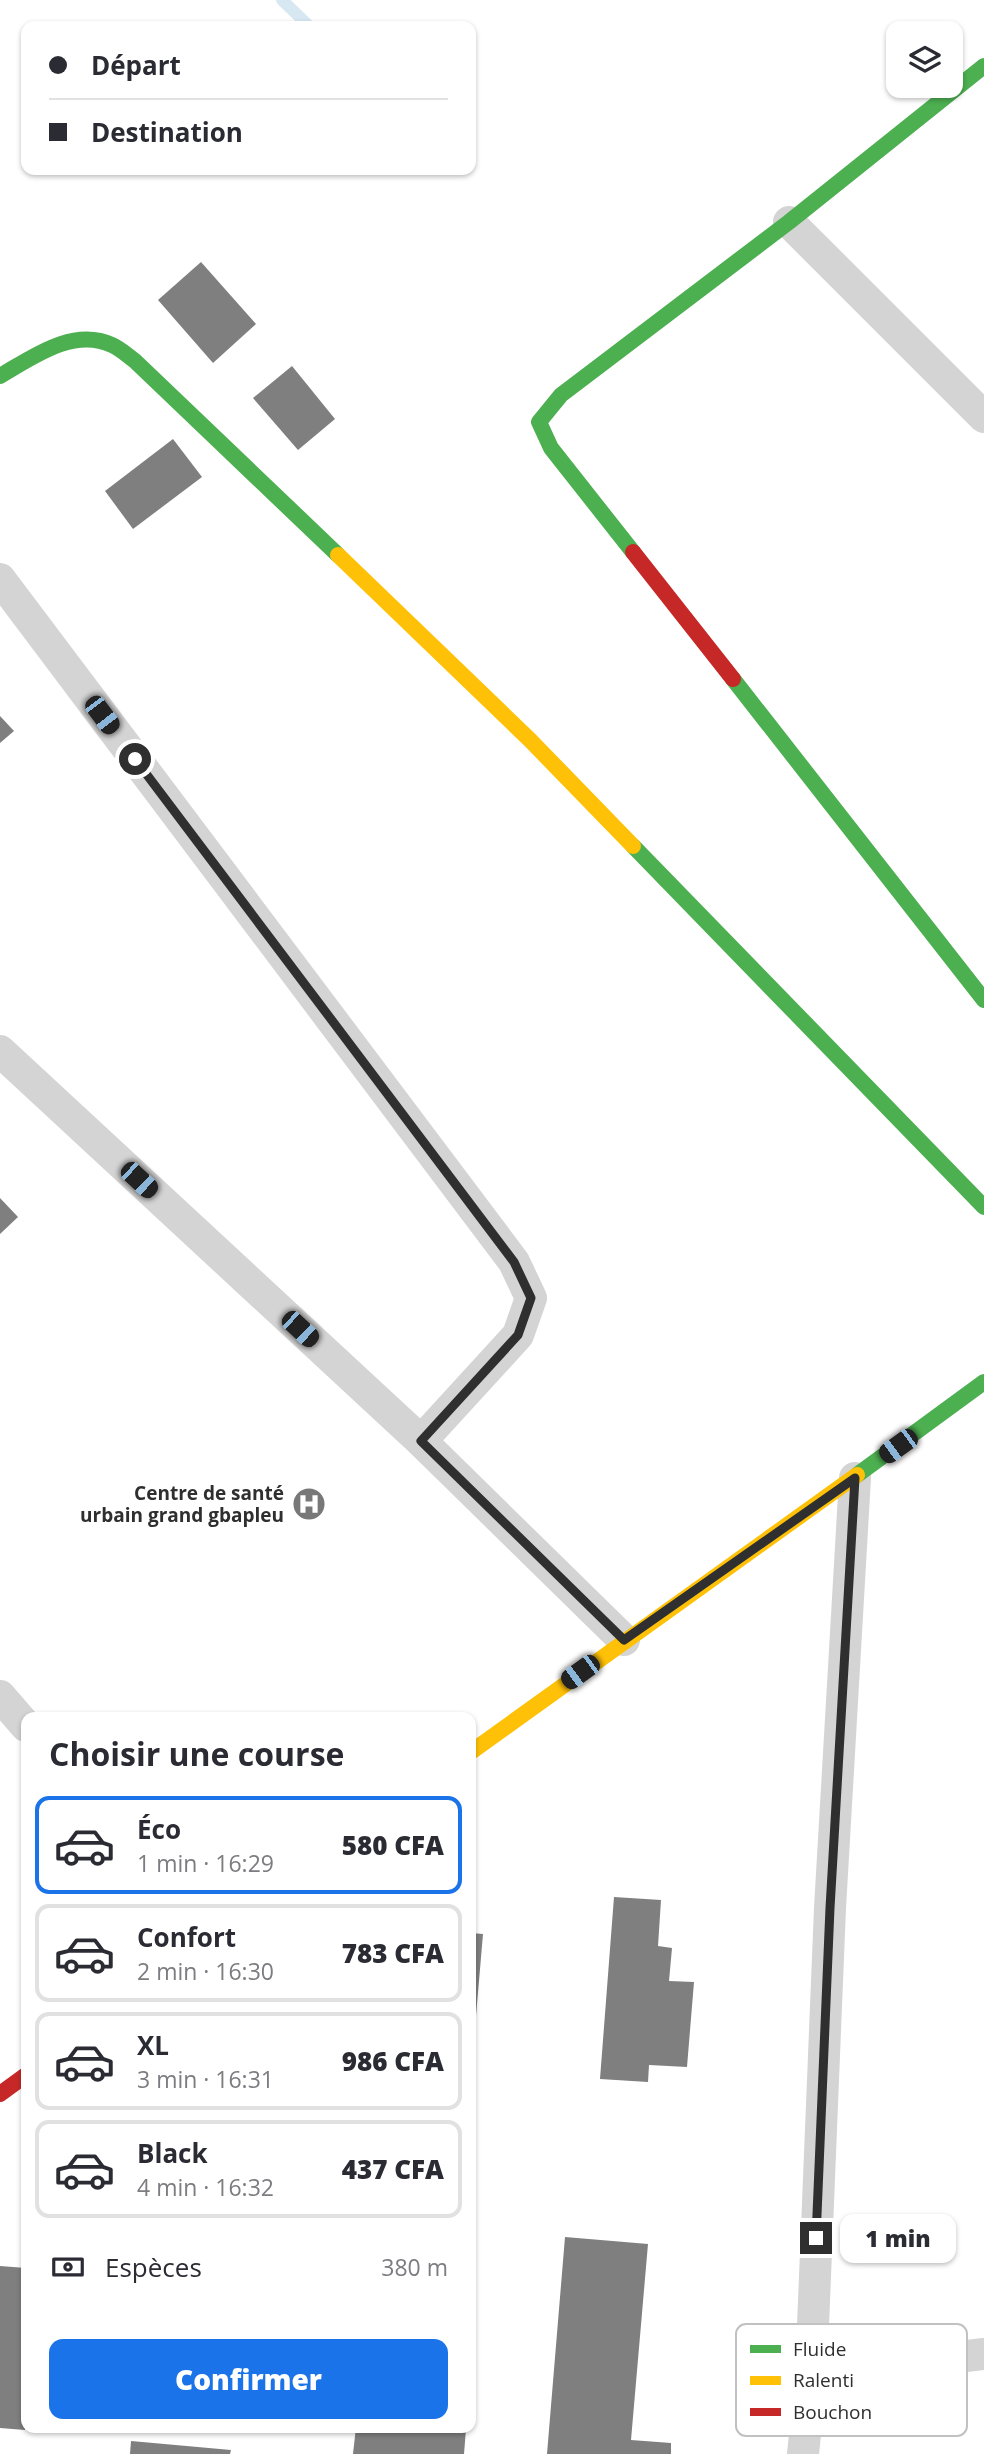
<!DOCTYPE html>
<html lang="fr">
<meta charset="utf-8">
<style>
:root{--surface:#fff;--page:#f2f2f3;--text:#2b2b33;--muted:#7c7c81;--line:#e1e1e2;--accent:#1a73e8}
body{margin:0;font-family:"Open Sans",sans-serif;background:var(--page);color:var(--text);height:100vh;display:flex;flex-direction:column;font-size:26px;white-space:nowrap}
*{box-sizing:border-box;margin:0}
p{font-size:23px;color:var(--muted)}
.icon{flex:none;width:38px;height:38px;fill:none;stroke:currentColor;stroke-width:2;stroke-linecap:round;stroke-linejoin:round}
.map{position:relative;flex:1;overflow:hidden}
.panel{position:absolute;left:21px;top:1712px;width:455px;height:721px;display:flex;flex-direction:column;background:var(--surface);border-radius:14px;box-shadow:0 2px 5px #0004}
.panel>*{flex:none}
.guide{position:absolute;left:21px;top:21px;width:455px;height:154px;border-radius:14px;box-shadow:0 2px 5px #0004;display:grid;align-content:center;height:154px;padding:0 28px;background:var(--surface)}
.fabs{position:absolute;left:886px;top:21px;display:grid;gap:14px}
.fabs a{display:grid;place-items:center;width:77px;height:77px;border-radius:14px;background:var(--surface);box-shadow:0 2px 5px #0004;font-size:35px}
.end{position:absolute;width:32px;height:32px;margin:-16px;border:9px solid #2f2f2f;background:#fff;box-shadow:0 0 0 4px #fff}
.from{border-radius:50%}
.bubble{position:absolute;height:49px;border-radius:14px;background:var(--surface);box-shadow:0 2px 5px #0004;font-size:23px;font-weight:800;line-height:49px;text-align:center}
.car{position:absolute;width:21px;height:42px;margin:-21px -10px;border-radius:9px;box-shadow:0 0 5px 2px #0007;background:linear-gradient(#222 24%,#8ab4d8 0 40%,#222 0 76%,#8ab4d8 0 86%,#222 0)}
.guide b{display:flex;align-items:center;gap:24px;height:66px;font-size:26px}
.guide b+b{border-top:2px solid var(--line)}
.guide i{width:18px;height:18px;background:var(--text)}
ul{padding:0;list-style:none}
li{display:flex;align-items:center;gap:21px;height:98px;margin:0 14px 10px;padding:0 14px;border:4px solid var(--line);border-radius:14px}
li div{flex:1}
li b{display:block;font-size:26px}
li em{font-style:normal;font-weight:800}
li.active{border-color:var(--accent)}
li>.icon{width:63px;height:63px;stroke-width:1.5}
h2{padding:0 28px;font-size:32px;line-height:84px}
.pay{display:flex;align-items:center;gap:18px;height:77px;padding:0 28px;font-size:26px}
.pay p{margin-inline-start:auto}
.cta{display:flex;gap:14px;margin-top:auto;padding:14px 28px}
.cta a{flex:1;height:80px;border-radius:14px;background:var(--accent);color:#fff;font-size:28px;font-weight:800;line-height:80px;text-align:center}
.map>svg:first-child{display:block}
.lines{fill:none;stroke-linecap:round;stroke-linejoin:round}
.stream{stroke:#d8e8f2;stroke-width:12}
.building{fill:#7f7f7f}
.street{stroke:#d4d4d4;stroke-width:32}
.fast{stroke:#4caf50;stroke-width:16}
.slow{stroke:#ffc107;stroke-width:16}
.jam{stroke:#c62828;stroke-width:16}
.route{stroke:#2f2f2f;stroke-width:9}
.labels{text-anchor:middle;dominant-baseline:central;stroke-width:7;stroke-linejoin:round;paint-order:stroke}
.poi-label{font-size:19px;font-weight:bold;fill:#2f2f2f;stroke:#fff;text-anchor:end}
.key{fill:#fff;stroke:#c1c1c1;stroke-width:2}
.key-label{font-size:19px;fill:#2f2f2f}
</style>
<div class="map">
<svg width="984" height="2454" viewBox="0 0 984 2454">
<rect width="100%" height="100%" fill="#fff"/>
<g class="lines">
<!-- stream -->
<path class="stream" d="M 282,0 L 308,25"/>
</g>
<!-- building -->
<g class="building">
<path d="M 201,262 L 256,324 L 213,363 L 158,300 Z"/>
<path d="M 292,366 L 335,419 L 298,450 L 253,398 Z"/>
<path d="M 173,439 L 202,477 L 133,529 L 105,491 Z"/>
<path d="M 0,716 L 14,731 L 0,743 Z"/>
<path d="M 0,1198 L 18,1217 L 0,1234 Z"/>
<path d="M 614,1897 L 661,1900 L 658,1946 L 672,1948 L 669,1981 L 694,1982 L 687,2067 L 649,2065 L 648,2082 L 600,2079 Z"/>
<path d="M 471,1933 L 483,1934 L 473,2051 L 471,2051 Z"/>
<path d="M 565,2237 L 648,2244 L 631,2440 L 671,2443 L 671,2454 L 547,2454 Z"/>
<path d="M 0,2266 L 26,2268 L 25,2430 L 0,2428 Z"/>
<path d="M 356,2427 L 466,2429 L 464,2454 L 353,2454 Z"/>
<path d="M 131,2441 L 231,2450 L 230,2454 L 130,2454 Z"/>
</g>
<g class="lines">
<!-- street -->
<g class="street">
<path d="M 789,222 L 984,417"/>
<path d="M 0,579 L 514,1262 L 531,1298 L 518,1335 L 421,1441"/>
<path d="M 0,1051 L 421,1441 L 624,1640"/>
<path d="M 0,1696 L 26,1726"/>
<path d="M 811,2375 L 984,2354"/>
<path d="M 803,2454 L 811,2375 L 830,1908 L 855,1478"/>
</g>
<!-- fast -->
<g class="fast">
<path d="M 0,376 C 33,357 73,327 112,345 C 121,349 128,356 135,361 L 338,555"/>
<path d="M 633,552 L 551,448 L 539,422 L 561,395 L 789,222 L 984,66"/>
<path d="M 733,679 L 984,1000"/>
<path d="M 633,846 L 984,1207"/>
<path d="M 857,1475 L 984,1382"/>
</g>
<!-- slow -->
<g class="slow">
<path d="M 338,555 L 530,740 L 633,846"/>
<path d="M 471,1752 L 857,1475"/>
</g>
<!-- jam -->
<g class="jam">
<path d="M 633,552 L 733,679"/>
<path d="M 0,2094 L 26,2075"/>
</g>
</g>
<g class="lines">
<!-- route -->
<path class="route" d="M 135,759 L 514,1262 L 531,1298 L 518,1335 L 421,1441 L 624,1640 L 855,1478 L 830,1908 L 816,2238"/>
</g>
<!-- icons -->
<defs>
<symbol id="hospital-disc" viewBox="-11 -11 22 22"><circle r="9.5" fill="#787878" stroke="#fff"/><path d="M-5-5h3v3.5h4V-5h3V5h-3V1.5h-4V5h-3Z" fill="#fff"/></symbol>
</defs>
<g fill-rule="evenodd">
<use href="#hospital-disc" x="290" y="1485" width="38" height="38"/>
</g>
<g class="labels">
<!-- poi labels -->
<g class="poi-label">
<text x="284" y="1493">Centre de santé<tspan x="284" dy="22">urbain grand gbapleu</tspan></text>
</g>
</g>
<!-- legend -->
<rect x="736" y="2324" width="231" height="112" rx="10" class="key"/>
<rect x="750" y="2345" width="31" height="8" fill="#4caf50"/>
<rect x="750" y="2376" width="31" height="9" fill="#ffc107"/>
<rect x="750" y="2408" width="31" height="8" fill="#c62828"/>
<g class="key-label">
<text x="793" y="2356">Fluide</text>
<text x="793" y="2387">Ralenti</text>
<text x="793" y="2419">Bouchon</text>
</g>
</svg>
<div class="fabs">
<a><svg class="icon" aria-label="layers" viewBox="0 0 24 24"><path d="M12 4l9 5-9 5-9-5zM3 14l9 5 9-5"/></svg></a>
</div>
<i class="end from" style="left:135px;top:759px"></i>
<i class="end" style="left:816px;top:2238px"></i>
<div class="bubble" style="left:840px;top:2214px;width:116px">1 min</div>
<i class="car" style="left:102px;top:715px;rotate:143deg"></i>
<i class="car" style="left:139px;top:1180px;rotate:133deg"></i>
<i class="car" style="left:300px;top:1329px;rotate:133deg"></i>
<i class="car" style="left:898px;top:1446px;rotate:234deg"></i>
<i class="car" style="left:580px;top:1672px;rotate:234deg"></i>
<div class="guide">
<b><i class="from"></i>Départ</b>
<b><i></i>Destination</b>
</div>
<section class="panel">
<h2>Choisir une course</h2>
<ul>
<li class="active"><svg class="icon" aria-label="car" viewBox="0 0 24 24"><path d="M5 17H2v-5l4-1 3-4h7l3 4 3 1v5h-3M9 17h6M6 11h13"/><circle cx="7" cy="17" r="2"/><circle cx="17" cy="17" r="2"/></svg><div><b>Éco</b><p>1 min · 16:29</p></div><em>580 CFA</em></li>
<li><svg class="icon" aria-label="car" viewBox="0 0 24 24"><path d="M5 17H2v-5l4-1 3-4h7l3 4 3 1v5h-3M9 17h6M6 11h13"/><circle cx="7" cy="17" r="2"/><circle cx="17" cy="17" r="2"/></svg><div><b>Confort</b><p>2 min · 16:30</p></div><em>783 CFA</em></li>
<li><svg class="icon" aria-label="car" viewBox="0 0 24 24"><path d="M5 17H2v-5l4-1 3-4h7l3 4 3 1v5h-3M9 17h6M6 11h13"/><circle cx="7" cy="17" r="2"/><circle cx="17" cy="17" r="2"/></svg><div><b>XL</b><p>3 min · 16:31</p></div><em>986 CFA</em></li>
<li><svg class="icon" aria-label="car" viewBox="0 0 24 24"><path d="M5 17H2v-5l4-1 3-4h7l3 4 3 1v5h-3M9 17h6M6 11h13"/><circle cx="7" cy="17" r="2"/><circle cx="17" cy="17" r="2"/></svg><div><b>Black</b><p>4 min · 16:32</p></div><em>437 CFA</em></li>
</ul>
<div class="pay"><svg class="icon" aria-label="cash" viewBox="0 0 24 24"><path d="M3 7h18v10H3z"/><circle cx="12" cy="12" r="2"/></svg>Espèces<p>380 m</p></div>
<div class="cta"><a>Confirmer</a></div>
</section>
</div>
